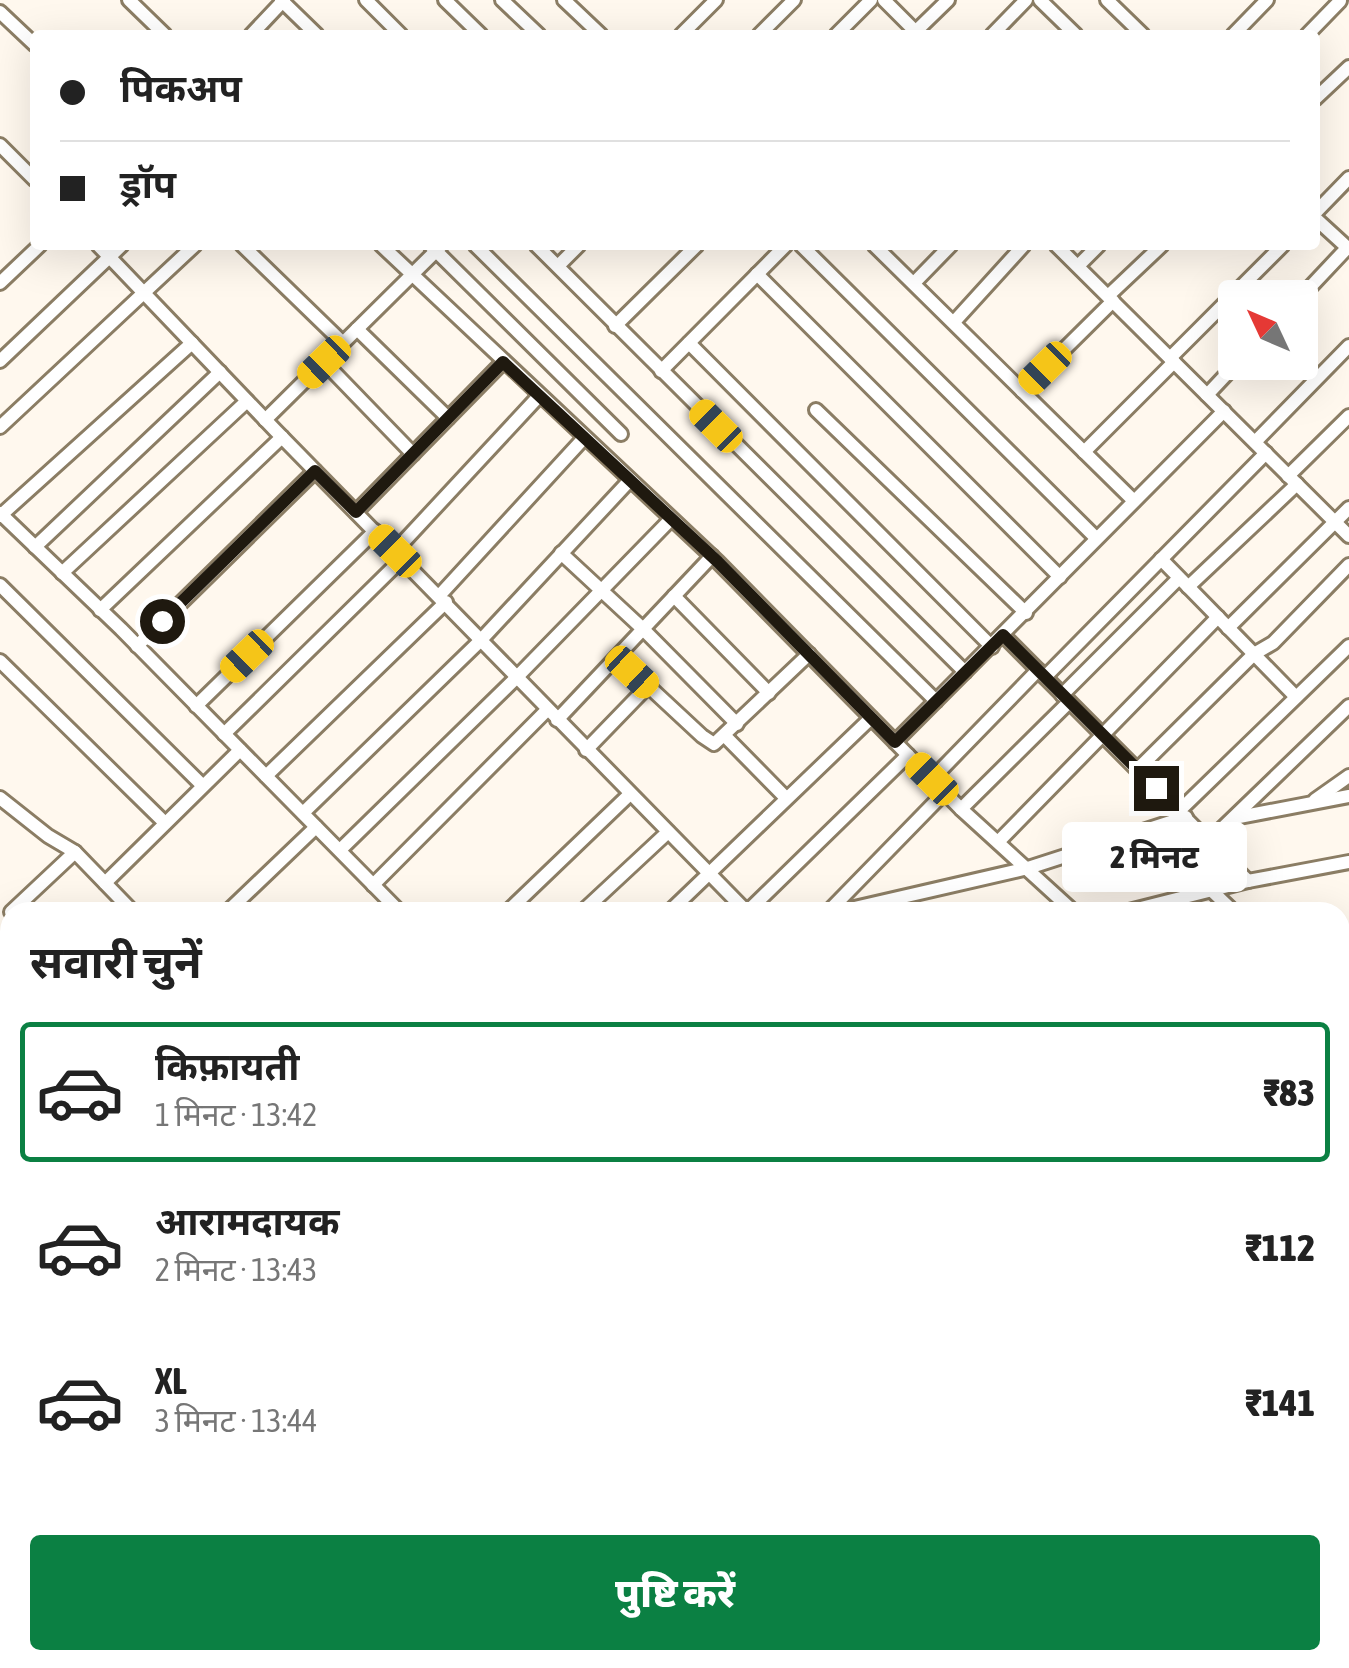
<!DOCTYPE html>
<html lang="hi">
<meta charset="utf-8">
<style>
:root{--surface:#fff;--page:#f2f2f2;--text:#222;--muted:#767676;--line:#e0e0e0;--accent:#0b8043}
body{margin:0;font-family:"Asap Condensed","Noto Sans Devanagari",sans-serif;background:var(--page);color:var(--text);height:100vh;display:flex;flex-direction:column;font-size:38px;white-space:nowrap}
*{box-sizing:border-box;margin:0}
p{font-size:32px;color:var(--muted)}
.icon{flex:none;width:55px;height:55px;fill:none;stroke:currentColor;stroke-width:2;stroke-linecap:round;stroke-linejoin:round}
.map{position:relative;flex:1;overflow:hidden}
.side{position:absolute;left:0px;top:902px;width:1350px;height:768px;display:flex;flex-direction:column;background:var(--surface);border-radius:30px 30px 0 0;box-shadow:0 10px 40px #0002}
.side>*{flex:none}
.guide{position:absolute;left:30px;top:30px;width:1290px;height:220px;border-radius:10px;box-shadow:0 10px 40px #0002;display:grid;align-content:center;height:220px;padding:0 30px;background:var(--surface)}
.needle{width:65px;rotate:314deg}
.tools{position:absolute;left:1218px;top:280px;display:grid;gap:20px}
.tools a{display:grid;place-items:center;width:100px;height:100px;border-radius:10px;background:var(--surface);box-shadow:0 10px 40px #0002;font-size:50px}
.end{position:absolute;width:45px;height:45px;margin:-22px;border:12px solid #1f190f;background:#fff;box-shadow:0 0 0 5px #fff}
.from{border-radius:50%}
.bubble{position:absolute;height:70px;border-radius:10px;background:var(--surface);box-shadow:0 10px 40px #0002;font-size:32px;font-weight:800;line-height:70px;text-align:center}
.car{position:absolute;width:30px;height:60px;margin:-30px -15px;border-radius:12px;box-shadow:0 0 8px 2px #0007;background:linear-gradient(#f5c518 24%,#345 0 40%,#f5c518 0 76%,#345 0 86%,#f5c518 0)}
.guide b{display:flex;align-items:center;gap:35px;height:95px;font-size:38px}
.guide b+b{border-top:2px solid var(--line)}
.guide i{width:25px;height:25px;background:var(--text)}
ul{padding:0;list-style:none}
li{display:flex;align-items:center;gap:30px;height:140px;margin:0 20px 15px;padding:0 10px;border:5px solid transparent;border-radius:10px}
li div{flex:1}
li b{display:block;font-size:38px}
li em{font-style:normal;font-weight:800}
li.current{border-color:var(--accent)}
li>.icon{width:90px;height:90px;stroke-width:1.5}
h2{padding:0 30px;font-size:45px;line-height:120px}
.action{display:flex;gap:20px;margin-top:auto;padding:20px 30px}
.action a{flex:1;height:115px;border-radius:10px;background:var(--accent);color:#fff;font-size:40px;font-weight:800;line-height:115px;text-align:center}
.map>svg:first-child{display:block}
.green{fill:#d6e9d9}
.lines{fill:none;stroke-linecap:round;stroke-linejoin:round}
.street-casing{stroke:#8b7d64;stroke-width:18}
.street{stroke:#fff;stroke-width:12}
.route{stroke:#1f190f;stroke-width:12}
</style>
<div class="map">
<svg width="1349" height="1668" viewBox="0 0 1349 1668">
<rect width="100%" height="100%" fill="#fff8ee"/>
<!-- green -->
<path class="green" d="M 1340,1550 L 1349,1559 L 1349,1608 L 1340,1599 Z"/>
<g class="lines">
<defs>
<g id="street">
<path d="M 129,0 L 165,35"/>
<path d="M 281,0 L 317,35"/>
<path d="M 366,0 L 401,35"/>
<path d="M 445,0 L 481,35"/>
<path d="M 502,0 L 539,35"/>
<path d="M 564,0 L 601,35"/>
<path d="M 884,0 L 919,35"/>
<path d="M 1040,0 L 1076,35"/>
<path d="M 1107,0 L 1143,35"/>
<path d="M 0,12 L 35,45"/>
<path d="M 251,35 L 284,0"/>
<path d="M 681,35 L 716,0"/>
<path d="M 759,35 L 794,0"/>
<path d="M 836,35 L 871,0"/>
<path d="M 912,35 L 948,0"/>
<path d="M 992,35 L 1026,0"/>
<path d="M 1233,35 L 1267,0"/>
<path d="M 1307,35 L 1340,1"/>
<path d="M 1315,99 L 1349,67"/>
<path d="M 0,145 L 35,180"/>
<path d="M 1315,213 L 1349,178"/>
<path d="M 1315,218 L 1349,249"/>
<path d="M 98,245 L 275,430 L 747,912"/>
<path d="M 242,245 L 343,343"/>
<path d="M 381,245 L 718,562 L 961,809 L 1074,912"/>
<path d="M 430,245 L 621,434"/>
<path d="M 475,245 L 936,701"/>
<path d="M 536,245 L 965,672"/>
<path d="M 801,245 L 1096,538"/>
<path d="M 874,245 L 1134,501"/>
<path d="M 1056,245 L 1349,536"/>
<path d="M 558,266 L 579,245"/>
<path d="M 1078,266 L 1099,245"/>
<path d="M 757,274 L 1060,577"/>
<path d="M 0,283 L 40,245"/>
<path d="M 914,283 L 951,245"/>
<path d="M 1108,296 L 1162,245"/>
<path d="M 1300,298 L 1347,248"/>
<path d="M 954,322 L 1024,245"/>
<path d="M 615,326 L 697,245"/>
<path d="M 357,329 L 448,418"/>
<path d="M 689,343 L 992,647"/>
<path d="M 1170,358 L 1283,245"/>
<path d="M 0,361 L 122,245"/>
<path d="M 324,362 L 413,454"/>
<path d="M 661,371 L 786,245"/>
<path d="M 1022,391 L 1113,301"/>
<path d="M 1207,395 L 1238,362"/>
<path d="M 816,410 L 1026,613"/>
<path d="M 265,420 L 441,246"/>
<path d="M 0,427 L 195,245"/>
<path d="M 1255,442 L 1349,346"/>
<path d="M 1084,452 L 1174,362"/>
<path d="M 1288,476 L 1349,416"/>
<path d="M 356,512 L 503,362"/>
<path d="M 0,513 L 121,629 L 400,912"/>
<path d="M 0,516 L 192,343"/>
<path d="M 35,547 L 220,372"/>
<path d="M 395,551 L 539,396"/>
<path d="M 561,553 L 643,629 L 737,724"/>
<path d="M 1161,559 L 1296,697"/>
<path d="M 62,573 L 247,401"/>
<path d="M 0,585 L 202,785"/>
<path d="M 1188,587 L 1297,484"/>
<path d="M 439,596 L 584,438"/>
<path d="M 674,596 L 769,693"/>
<path d="M 100,610 L 282,437"/>
<path d="M 1228,628 L 1349,508"/>
<path d="M 1003,635 L 1248,881"/>
<path d="M 137,646 L 315,471"/>
<path d="M 617,657 L 702,736 L 714,744 L 809,654"/>
<path d="M 0,661 L 165,823"/>
<path d="M 1045,677 L 1266,453"/>
<path d="M 1062,695 L 1179,578"/>
<path d="M 196,706 L 375,531"/>
<path d="M 557,720 L 712,556"/>
<path d="M 224,734 L 402,559"/>
<path d="M 725,736 L 786,798"/>
<path d="M 895,742 L 1224,411"/>
<path d="M 586,750 L 648,686"/>
<path d="M 1138,769 L 1254,654 L 1273,643 L 1349,565"/>
<path d="M 266,776 L 446,602"/>
<path d="M 932,779 L 1038,670"/>
<path d="M 0,798 L 48,836 L 75,852 L 133,912"/>
<path d="M 1315,800 L 1349,776"/>
<path d="M 961,809 L 1069,702"/>
<path d="M 1179,811 L 1349,646"/>
<path d="M 303,813 L 480,641 L 630,480"/>
<path d="M 1234,818 L 1349,796"/>
<path d="M 1209,841 L 1349,706"/>
<path d="M 998,842 L 1218,617"/>
<path d="M 340,850 L 516,678 L 671,519"/>
<path d="M 105,883 L 240,750"/>
<path d="M 373,885 L 547,710"/>
<path d="M 1211,890 L 1234,912"/>
<path d="M 11,912 L 75,852"/>
<path d="M 227,912 L 316,827"/>
<path d="M 507,912 L 630,794"/>
<path d="M 582,912 L 668,832"/>
<path d="M 669,912 L 871,718"/>
<path d="M 747,912 L 908,755"/>
<path d="M 828,912 L 945,792"/>
<path d="M 837,912 L 1028,868 L 1186,817"/>
<path d="M 1125,912 L 1248,881 L 1349,862"/>
<path d="M 0,961 L 10,971"/>
<path d="M 1340,980 L 1349,971"/>
<path d="M 0,1068 L 10,1068"/>
<path d="M 1340,1071 L 1349,1063"/>
<path d="M 0,1132 L 10,1133"/>
<path d="M 1340,1134 L 1349,1126"/>
<path d="M 0,1170 L 10,1180"/>
<path d="M 1340,1193 L 1349,1184"/>
<path d="M 0,1267 L 10,1277"/>
<path d="M 1340,1287 L 1349,1279"/>
<path d="M 0,1328 L 10,1318"/>
<path d="M 0,1345 L 10,1355"/>
<path d="M 1340,1362 L 1349,1353"/>
<path d="M 0,1425 L 10,1435"/>
<path d="M 1340,1445 L 1349,1454"/>
<path d="M 0,1499 L 10,1509"/>
<path d="M 1340,1540 L 1349,1549"/>
<path d="M 1340,1658 L 1349,1667"/>
<path d="M 259,1660 L 268,1668"/>
<path d="M 342,1660 L 350,1668"/>
<path d="M 482,1660 L 490,1668"/>
<path d="M 556,1660 L 564,1668"/>
<path d="M 729,1660 L 738,1668"/>
<path d="M 818,1660 L 826,1668"/>
<path d="M 890,1660 L 898,1668"/>
<path d="M 1026,1660 L 1034,1668"/>
<path d="M 1121,1660 L 1129,1668"/>
<path d="M 1198,1660 L 1206,1668"/>
<path d="M 1265,1660 L 1273,1668"/>
<path d="M 300,1668 L 308,1660"/>
<path d="M 439,1668 L 447,1660"/>
<path d="M 601,1668 L 609,1660"/>
<path d="M 959,1668 L 967,1660"/>
</g>
</defs>
<!-- street casing -->
<use href="#street" class="street-casing"/>
<!-- street -->
<use href="#street" class="street"/>
</g>
<g class="lines">
<!-- route -->
<path class="route" d="M 162,621 L 315,471 L 356,512 L 503,362 L 718,562 L 895,742 L 1003,635 L 1156,788"/>
</g>
</svg>
<div class="tools">
<a><svg class="needle" viewBox="-14 -14 28 28"><path d="M0-13l5 13h-10z" fill="#e53935"/><path d="M0 13l5-13h-10z" fill="#767676"/></svg></a>
</div>
<i class="end from" style="left:162px;top:621px"></i>
<i class="end" style="left:1156px;top:788px"></i>
<div class="bubble" style="left:1062px;top:822px;width:185px">2 मिनट</div>
<i class="car" style="left:324px;top:362px;rotate:226deg"></i>
<i class="car" style="left:1045px;top:368px;rotate:225deg"></i>
<i class="car" style="left:716px;top:426px;rotate:315deg"></i>
<i class="car" style="left:395px;top:551px;rotate:315deg"></i>
<i class="car" style="left:247px;top:656px;rotate:226deg"></i>
<i class="car" style="left:632px;top:672px;rotate:133deg"></i>
<i class="car" style="left:932px;top:779px;rotate:315deg"></i>
<div class="guide">
<b><i class="from"></i>पिकअप</b>
<b><i></i>ड्रॉप</b>
</div>
<section class="side">
<h2>सवारी चुनें</h2>
<ul>
<li class="current"><svg class="icon" aria-label="car" viewBox="0 0 24 24"><path d="M5 17H2v-5l4-1 3-4h7l3 4 3 1v5h-3M9 17h6M6 11h13"/><circle cx="7" cy="17" r="2"/><circle cx="17" cy="17" r="2"/></svg><div><b>किफ़ायती</b><p>1 मिनट · 13:42</p></div><em>₹83</em></li>
<li><svg class="icon" aria-label="car" viewBox="0 0 24 24"><path d="M5 17H2v-5l4-1 3-4h7l3 4 3 1v5h-3M9 17h6M6 11h13"/><circle cx="7" cy="17" r="2"/><circle cx="17" cy="17" r="2"/></svg><div><b>आरामदायक</b><p>2 मिनट · 13:43</p></div><em>₹112</em></li>
<li><svg class="icon" aria-label="car" viewBox="0 0 24 24"><path d="M5 17H2v-5l4-1 3-4h7l3 4 3 1v5h-3M9 17h6M6 11h13"/><circle cx="7" cy="17" r="2"/><circle cx="17" cy="17" r="2"/></svg><div><b>XL</b><p>3 मिनट · 13:44</p></div><em>₹141</em></li>
</ul>
<div class="action"><a>पुष्टि करें</a></div>
</section>
</div>
